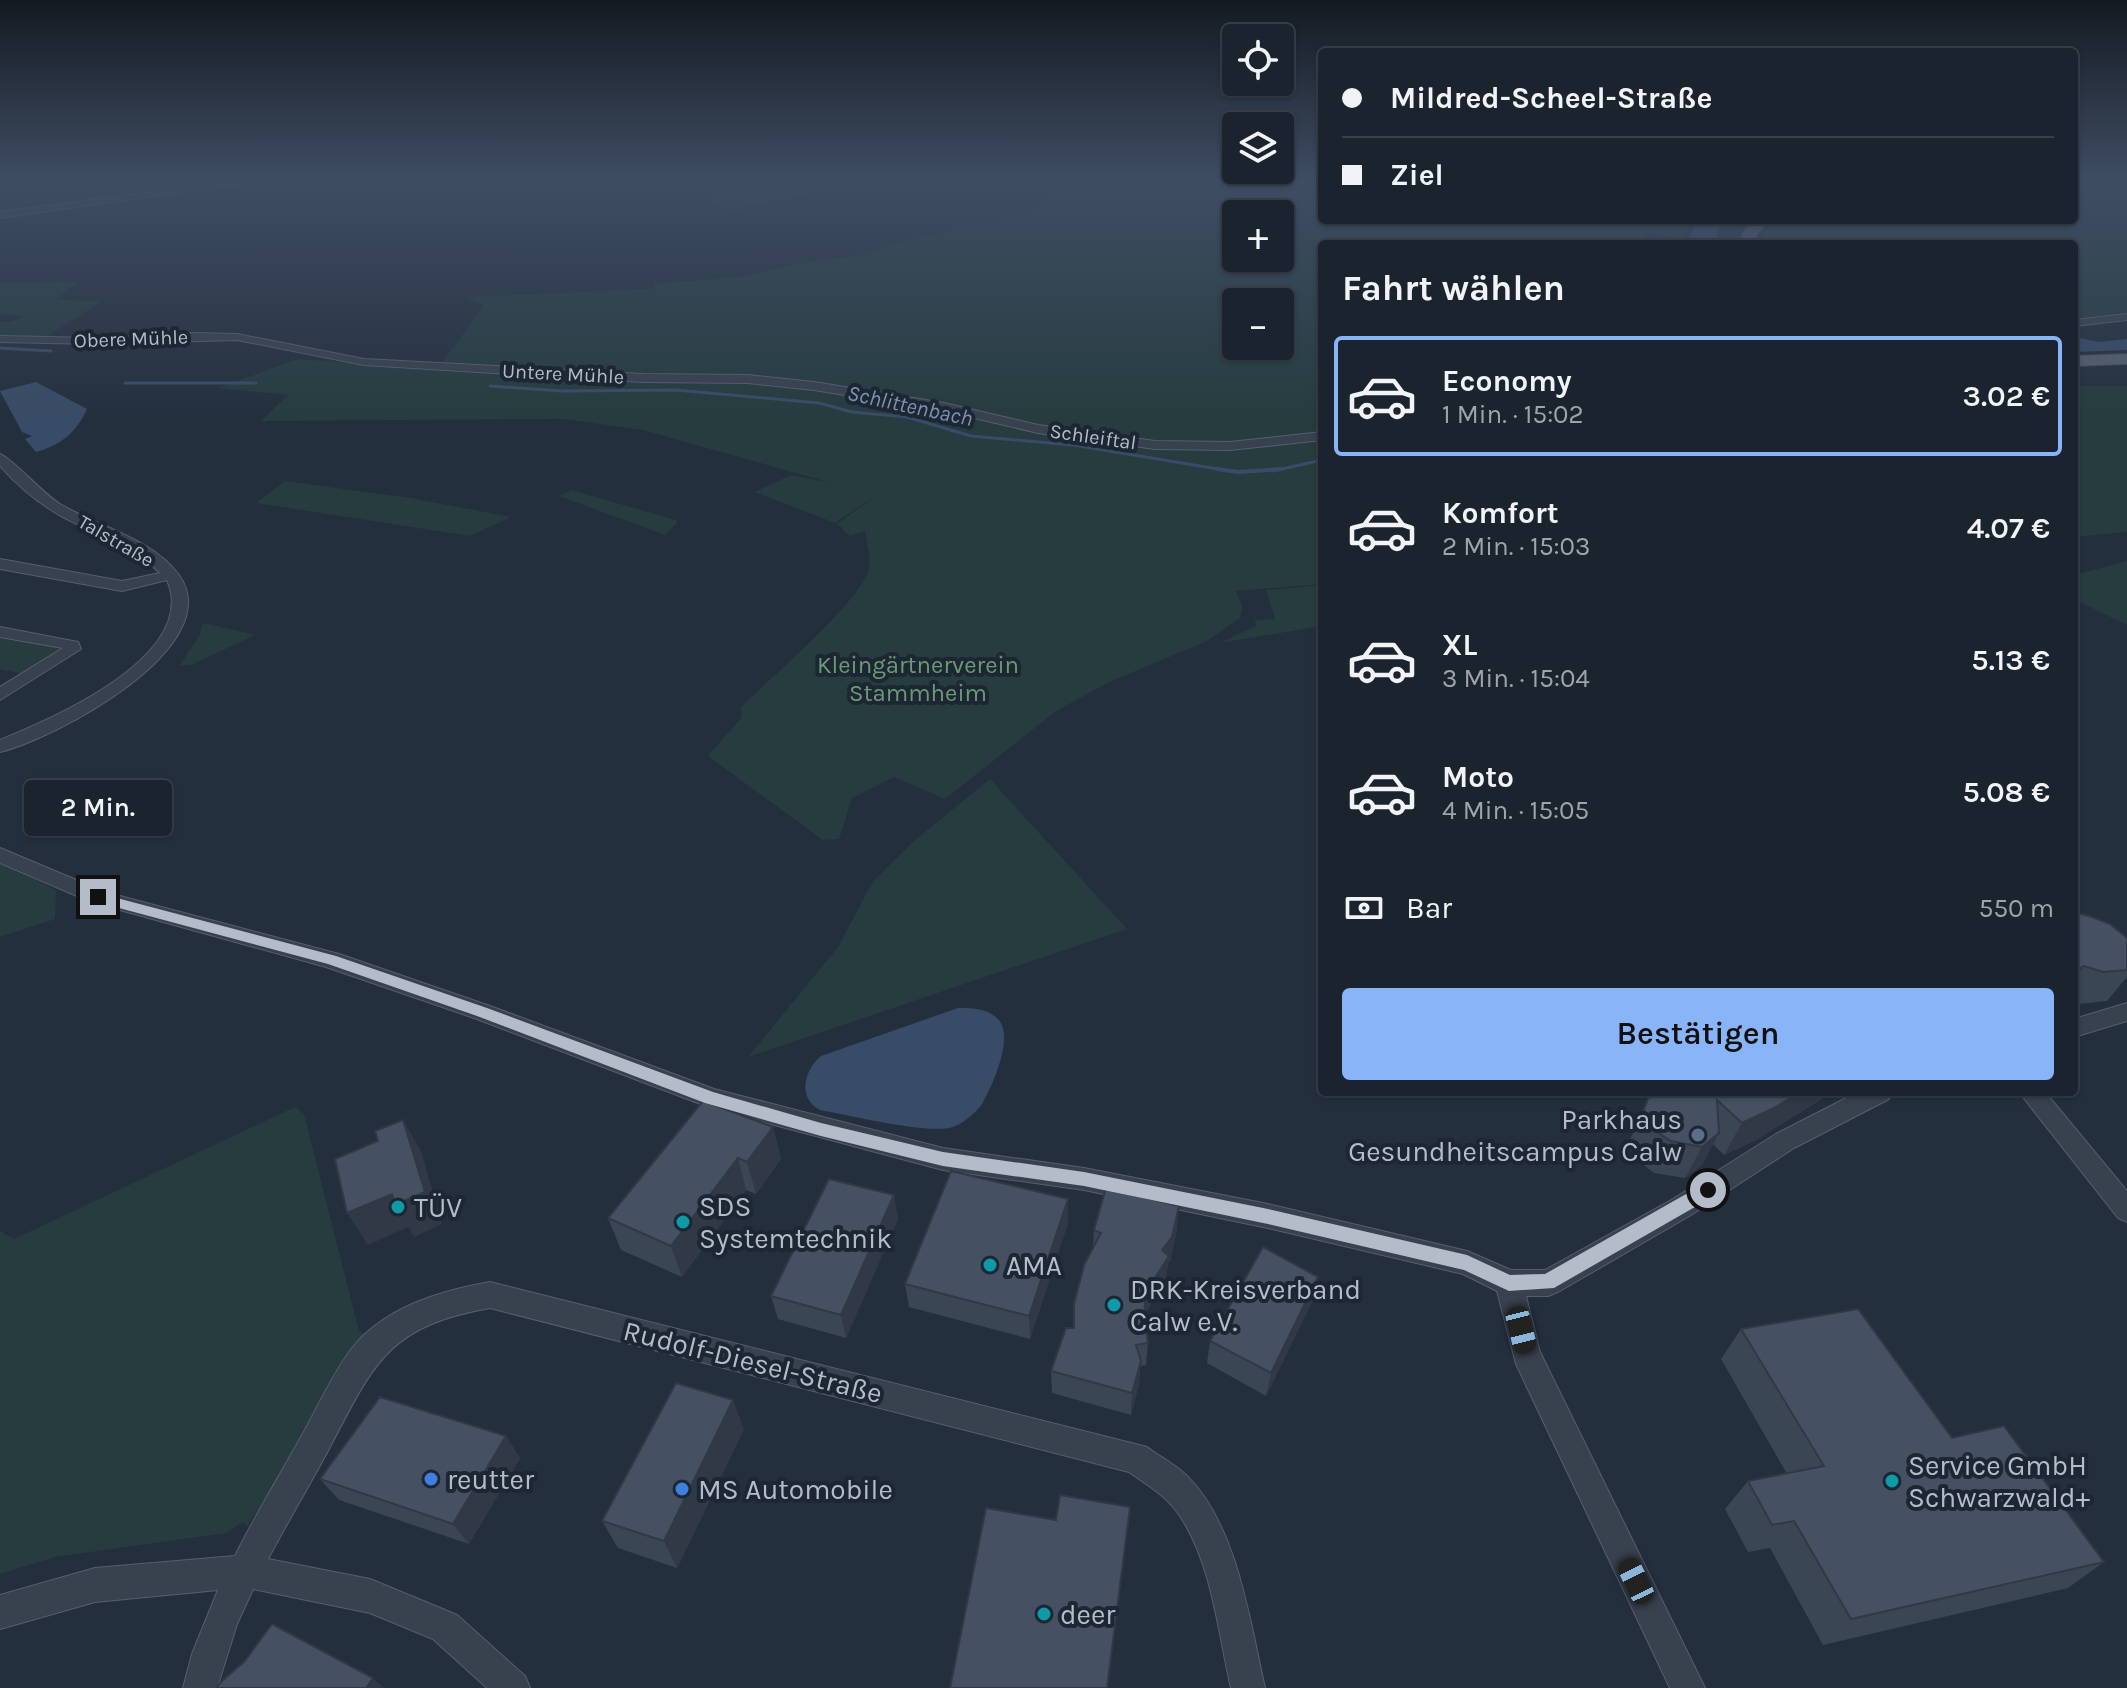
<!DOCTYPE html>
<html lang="de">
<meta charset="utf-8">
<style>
:root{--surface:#1b232e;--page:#282f3a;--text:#f1f3f6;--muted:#a0a4aa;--line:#39404a;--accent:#8ab4f8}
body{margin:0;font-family:Karla,sans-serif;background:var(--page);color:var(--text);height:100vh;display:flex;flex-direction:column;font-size:30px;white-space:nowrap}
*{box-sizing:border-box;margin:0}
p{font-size:26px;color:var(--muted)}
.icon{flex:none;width:44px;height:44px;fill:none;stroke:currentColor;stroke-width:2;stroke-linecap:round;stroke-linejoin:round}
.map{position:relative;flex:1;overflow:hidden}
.side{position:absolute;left:1318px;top:240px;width:760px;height:856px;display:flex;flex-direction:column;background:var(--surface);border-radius:8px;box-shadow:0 2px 6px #0004,0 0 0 2px var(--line)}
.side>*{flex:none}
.banner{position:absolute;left:1318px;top:48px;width:760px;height:176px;border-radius:8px;box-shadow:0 2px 6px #0004,0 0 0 2px var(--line);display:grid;align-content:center;height:176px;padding:0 24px;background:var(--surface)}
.tools{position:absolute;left:1222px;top:24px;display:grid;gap:16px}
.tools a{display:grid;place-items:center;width:72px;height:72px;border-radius:8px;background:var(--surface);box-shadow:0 2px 6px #0004,0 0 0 2px var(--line);font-size:40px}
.end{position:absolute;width:36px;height:36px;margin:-18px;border:10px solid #b4bcc9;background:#111;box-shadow:0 0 0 4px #111}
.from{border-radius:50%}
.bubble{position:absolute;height:56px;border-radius:8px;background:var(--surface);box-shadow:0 2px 6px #0004,0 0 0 2px var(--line);font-size:26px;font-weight:600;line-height:56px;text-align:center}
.car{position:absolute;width:24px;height:48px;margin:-24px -12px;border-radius:10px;box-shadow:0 0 6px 2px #0007;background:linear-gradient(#222 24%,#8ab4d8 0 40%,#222 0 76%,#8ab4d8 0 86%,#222 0)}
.banner b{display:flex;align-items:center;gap:28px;height:76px;font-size:30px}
.banner b+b{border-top:2px solid var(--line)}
.banner i{width:20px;height:20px;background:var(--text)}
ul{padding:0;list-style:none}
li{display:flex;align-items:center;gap:24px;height:120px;margin:0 16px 12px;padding:0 8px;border:4px solid transparent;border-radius:8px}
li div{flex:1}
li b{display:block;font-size:30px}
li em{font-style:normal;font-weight:600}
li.selected{border-color:var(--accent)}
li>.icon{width:72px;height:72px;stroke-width:1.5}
h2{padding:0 24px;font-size:36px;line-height:96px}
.pay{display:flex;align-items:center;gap:20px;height:88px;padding:0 24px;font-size:30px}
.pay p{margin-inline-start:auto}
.action{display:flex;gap:16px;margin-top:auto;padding:16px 24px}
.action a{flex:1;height:92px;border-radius:8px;background:var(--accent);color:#111;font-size:32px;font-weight:600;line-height:92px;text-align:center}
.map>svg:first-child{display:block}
.green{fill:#263c3f;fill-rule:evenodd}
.water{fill:#394c67}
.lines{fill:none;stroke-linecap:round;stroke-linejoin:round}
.stream-far1{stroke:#394c67;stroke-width:3}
.stream{stroke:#394c67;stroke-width:4}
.minor-casing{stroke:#565f6c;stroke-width:2}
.primary-casing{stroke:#414a57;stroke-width:2}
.minor{fill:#38414e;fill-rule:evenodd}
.primary{fill:#56606e;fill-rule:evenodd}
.wall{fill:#3b4654}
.shaded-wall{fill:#303945}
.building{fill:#455162;stroke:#303945;stroke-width:2}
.route{fill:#b4bcc9}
.service-dot{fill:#5c6f8a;stroke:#1d2633;stroke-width:3}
.culture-dot{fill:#0f9aa8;stroke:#1d2633;stroke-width:3}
.shop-dot{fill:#3f7fe0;stroke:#1d2633;stroke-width:3}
.labels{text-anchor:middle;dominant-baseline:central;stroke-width:8;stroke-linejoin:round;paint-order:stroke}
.far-street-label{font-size:20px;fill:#b4bcc9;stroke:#1d2633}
.far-water-label{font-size:22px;font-style:italic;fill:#7c92b1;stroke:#1d2633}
.park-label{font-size:24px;fill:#6b9a76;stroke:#1d2633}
.near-poi-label{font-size:28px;fill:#b4bcc9;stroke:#1d2633;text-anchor:start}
.near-street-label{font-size:28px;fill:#b4bcc9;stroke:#1d2633}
</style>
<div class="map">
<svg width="2127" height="1688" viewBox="0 0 2127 1688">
<rect width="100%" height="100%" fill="#242f3e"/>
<!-- green -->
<g class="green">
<path d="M 698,182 L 854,182 L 806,195 L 744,205 L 741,212 L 713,204 L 714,187 Z"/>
<path d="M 1030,182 L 1322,182 L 1322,220 L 1691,220 L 1681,239 L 1642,231 L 1645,238 L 1683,244 L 1322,244 L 1322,584 L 1236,591 L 1242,606 L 1240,618 L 1205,642 L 1107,683 L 1055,712 L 945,799 L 894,777 L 852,798 L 839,839 L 823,840 L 708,756 L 742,717 L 741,707 C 769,679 861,602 869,568 C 871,557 867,543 865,531 L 850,536 L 837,524 L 878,494 L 835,523 L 755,492 L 791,475 L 831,483 L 643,430 L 562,419 L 261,421 L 288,395 L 218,388 L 298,359 L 427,369 L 443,361 L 484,306 L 467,297 L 654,289 L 655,284 L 740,277 L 796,264 L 861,255 L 891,244 L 1009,218 L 1046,203 L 1049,196 ZM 1236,214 L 1280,214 L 1280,258 L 1236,258 ZM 1236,302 L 1280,302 L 1280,346 L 1236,346 Z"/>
<path d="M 2074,182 L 2127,182 L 2127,314 L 2074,320 L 2074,244 L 1763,244 L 1762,236 L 1776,220 L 2074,220 Z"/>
<path d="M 77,282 L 55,300 L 102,301 L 41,340 L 0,338 L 0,322 L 12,322 L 24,316 L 0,314 L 0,283 Z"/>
<path d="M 2074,386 L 2127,386 L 2127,532 L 2074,537 Z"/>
<path d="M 285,481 L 411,498 L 511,517 L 470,536 L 256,503 Z"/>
<path d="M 571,490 L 676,520 L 677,523 L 665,535 L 559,496 Z"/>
<path d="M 2127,561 L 2127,625 L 2074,599 L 2074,575 Z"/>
<path d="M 1322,585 L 1322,626 L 1220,643 L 1256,626 L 1255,620 L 1275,619 L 1266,590 Z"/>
<path d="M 203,623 L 255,635 L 191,665 L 180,665 L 199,636 Z"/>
<path d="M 0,636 L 59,648 L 57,657 L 26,675 L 0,669 Z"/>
<path d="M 990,779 L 1127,929 L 748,1057 L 838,947 L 873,881 L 914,841 Z"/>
<path d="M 0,862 L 56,890 L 55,919 L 0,937 Z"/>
<path d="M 295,1107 L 304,1114 L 359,1331 L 372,1336 L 247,1526 L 243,1522 L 226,1533 L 55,1557 L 0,1574 L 0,1231 L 14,1239 Z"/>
</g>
<!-- water -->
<g class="water">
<path d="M 1697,220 L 1728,220 L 1717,231 L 1717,244 L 1693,244 L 1690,237 Z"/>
<path d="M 2074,337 L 2099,342 L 2127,339 L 2127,350 L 2074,352 Z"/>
<path d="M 36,382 L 87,409 C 76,433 61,445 36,452 L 25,439 L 32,436 L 22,432 L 0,391 Z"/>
<path d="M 958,1008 C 972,1008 987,1008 998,1019 C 1015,1036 992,1087 982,1104 C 977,1112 962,1124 953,1127 C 929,1135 849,1115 820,1110 C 797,1098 804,1070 821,1056 Z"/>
</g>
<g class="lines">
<!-- stream-far1 -->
<g class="stream-far1">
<path d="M 0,348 L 51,351"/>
<path d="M 125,383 L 256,383"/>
<path d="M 490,386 L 562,391 L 676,390 L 819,403 L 852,412 L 907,417 L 971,436 L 1073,445 L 1230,471"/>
<path d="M 1273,471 L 1322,460"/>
</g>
<!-- stream -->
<path class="stream" d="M 1217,469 L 1238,472 L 1282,469"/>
<defs>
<g id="minor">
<path d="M 226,182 L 251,182 L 0,218 L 0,212 Z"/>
<path d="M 2127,314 L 2127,320 L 2074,326 L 2074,320 Z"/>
<path d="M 195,333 L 237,334 L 364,359 L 643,374 L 748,375 L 814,382 L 944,403 L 1038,425 L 1155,441 L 1230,442 L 1322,432 L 1322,440 L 1230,450 L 1155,449 L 1038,433 L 944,411 L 814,390 L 748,383 L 643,382 L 364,365 L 237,340 L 96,344 L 0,342 L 0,336 L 96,338 Z"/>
<path d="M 0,454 C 13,459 42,493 60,504 C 98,527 152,538 179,575 C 230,647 52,740 0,752 L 0,740 C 52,719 200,656 167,580 L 122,591 L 0,569 L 0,559 L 122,581 L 160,573 C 134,546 95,534 63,517 C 39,504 18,486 0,466 Z"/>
<path d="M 0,627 L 78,642 L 81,649 L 0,700 L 0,687 L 63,648 L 0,637 Z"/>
<path d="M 0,848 L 105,892 L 339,954 L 490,1006 L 714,1089 L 943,1148 L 1084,1168 L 1268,1204 L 1467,1251 L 1511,1270 L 1545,1270 L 1673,1199 L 1776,1134 L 1858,1092 L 1892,1092 L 1889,1099 L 1794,1148 L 1691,1215 L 1558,1292 L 1548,1296 L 1526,1296 L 1540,1352 L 1705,1688 L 1670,1688 L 1516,1364 L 1497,1291 L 1463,1274 L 1268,1228 L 1084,1190 L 943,1170 L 711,1108 L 474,1018 L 326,967 L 91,902 L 0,863 Z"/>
<path d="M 2127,1003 L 2127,1021 L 2074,1037 L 2074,1019 Z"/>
<path d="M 2019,1092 L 2045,1092 L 2127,1191 L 2127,1222 L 2118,1218 Z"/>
<path d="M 490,1282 L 1147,1447 C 1160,1457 1175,1464 1187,1476 C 1237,1525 1250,1622 1265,1688 L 1231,1688 C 1218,1632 1212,1564 1180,1516 C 1167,1496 1147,1485 1129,1472 L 490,1308 C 389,1326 375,1361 331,1445 C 311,1483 288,1521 268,1559 L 370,1579 L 457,1615 L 525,1676 L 530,1688 L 487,1688 L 433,1639 L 370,1613 L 253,1589 L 237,1624 L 217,1688 L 183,1688 L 192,1654 L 218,1590 L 95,1602 L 0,1629 L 0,1595 L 95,1568 L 235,1556 C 255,1515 279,1477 301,1437 C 317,1409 330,1378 350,1351 C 382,1308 439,1291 490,1282 Z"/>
</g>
<g id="primary">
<path d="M 1755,220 L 1770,220 L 1758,233 L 1753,244 L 1739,244 L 1744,231 Z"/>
<path d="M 2127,354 L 2127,364 L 2074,366 L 2074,356 Z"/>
</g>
</defs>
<!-- minor casing -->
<use href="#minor" class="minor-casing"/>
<!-- primary casing -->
<use href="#primary" class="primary-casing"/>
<!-- minor -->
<use href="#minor" class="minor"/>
<!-- primary -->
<use href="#primary" class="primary"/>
</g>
<!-- wall -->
<g class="wall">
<path d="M 2074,912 L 2127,938 L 2127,977 L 2107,1001 L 2078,1004 L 2074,1003 Z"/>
<path d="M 1833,1092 L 1756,1140 L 1724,1155 L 1713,1144 L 1702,1165 L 1685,1178 L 1654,1173 L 1641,1163 L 1629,1142 L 1648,1098 Z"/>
<path d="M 773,1127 L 781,1159 L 756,1194 L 746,1190 L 682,1277 L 621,1250 L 608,1218 Z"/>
<path d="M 1068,1199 L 1068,1223 L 1030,1339 L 909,1307 L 905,1284 Z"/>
<path d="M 898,1219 L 846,1338 L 778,1319 L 771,1296 Z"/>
<path d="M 1094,1230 L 1177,1230 L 1170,1261 L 1168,1263 L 1166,1279 L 1144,1315 L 1148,1343 L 1146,1365 L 1140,1366 L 1139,1384 L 1131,1415 L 1052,1393 L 1051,1371 L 1074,1328 L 1093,1247 Z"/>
<path d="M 1313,1300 L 1266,1396 L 1207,1363 L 1210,1341 Z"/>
<path d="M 1741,1329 L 1952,1438 L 2104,1562 L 2068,1588 L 1823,1645 L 1770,1548 L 1748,1552 L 1725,1509 L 1748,1481 L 1787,1474 L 1721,1359 Z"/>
<path d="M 744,1429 L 677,1568 L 618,1548 L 602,1521 Z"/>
<path d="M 506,1436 L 520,1458 L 469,1544 L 339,1500 L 320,1479 Z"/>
</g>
<!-- shaded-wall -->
<g class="shaded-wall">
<path d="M 2084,966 L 2074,980 L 2074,971 Z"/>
<path d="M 1800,1092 L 1833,1092 L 1756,1140 L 1724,1155 L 1742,1123 Z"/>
<path d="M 403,1120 L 421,1151 L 442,1224 L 414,1237 L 408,1227 L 368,1245 L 347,1213 Z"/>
<path d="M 773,1127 L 781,1159 L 756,1194 L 747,1162 Z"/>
<path d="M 1719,1133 L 1702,1165 L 1685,1178 L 1702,1147 Z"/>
<path d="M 738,1158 L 746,1190 L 682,1277 L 671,1246 Z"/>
<path d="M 894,1195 L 898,1219 L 846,1338 L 841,1315 Z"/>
<path d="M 1068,1199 L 1068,1223 L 1030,1339 L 1029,1316 Z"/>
<path d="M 1179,1206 L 1177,1230 L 1170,1261 L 1168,1263 L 1166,1279 L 1144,1315 L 1146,1292 Z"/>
<path d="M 1318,1277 L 1313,1300 L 1266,1396 L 1271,1373 Z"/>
<path d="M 1141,1361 L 1139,1384 L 1131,1415 L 1132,1393 Z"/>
<path d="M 733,1400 L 744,1429 L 677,1568 L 664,1541 Z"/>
<path d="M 506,1436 L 520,1458 L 469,1544 L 453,1524 Z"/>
<path d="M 1130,1507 L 1108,1688 L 1107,1688 Z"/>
<path d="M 373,1678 L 384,1688 L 366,1688 Z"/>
</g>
<!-- building -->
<g class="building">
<path d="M 2074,912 L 2092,917 L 2110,924 L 2127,938 L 2127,970 L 2103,972 L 2084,966 L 2074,971 Z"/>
<path d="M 1660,1092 L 1800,1092 L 1774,1108 L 1742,1123 L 1717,1100 L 1719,1133 L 1702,1147 L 1671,1141 L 1657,1132 L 1644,1110 L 1648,1098 Z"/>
<path d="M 703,1101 L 773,1127 L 747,1162 L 738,1158 L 671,1246 L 608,1218 Z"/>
<path d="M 403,1120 L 425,1192 L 395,1205 L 392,1194 L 347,1213 L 335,1159 L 378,1141 L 375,1131 Z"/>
<path d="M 951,1171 L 1068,1199 L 1029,1316 L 905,1284 Z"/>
<path d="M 829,1179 L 894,1195 L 841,1315 L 771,1296 Z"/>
<path d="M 1106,1188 L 1179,1206 L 1172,1237 L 1162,1250 L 1169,1256 L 1146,1292 L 1144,1317 L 1148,1343 L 1136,1345 L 1141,1361 L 1132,1393 L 1051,1371 L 1066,1328 L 1074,1328 L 1074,1304 L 1084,1265 L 1101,1233 L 1094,1230 Z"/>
<path d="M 1263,1247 L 1318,1277 L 1271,1373 L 1210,1341 Z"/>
<path d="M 1858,1309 L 1952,1438 L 2004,1426 L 2104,1562 L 1851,1619 L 1794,1521 L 1772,1525 L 1748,1481 L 1824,1466 L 1741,1329 Z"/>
<path d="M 676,1383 L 733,1400 L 664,1541 L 602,1521 Z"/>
<path d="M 380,1397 L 506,1436 L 453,1524 L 320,1479 Z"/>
<path d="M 1060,1495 L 1130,1507 L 1107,1688 L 950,1688 L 986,1508 L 1056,1520 Z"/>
<path d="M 272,1624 L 373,1678 L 366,1688 L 216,1688 L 221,1682 L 244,1662 Z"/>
</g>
<!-- sky -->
<linearGradient id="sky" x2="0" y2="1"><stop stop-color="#141a22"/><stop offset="0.43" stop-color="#3f4d63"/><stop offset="1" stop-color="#3f4d63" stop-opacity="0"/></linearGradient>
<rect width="2127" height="419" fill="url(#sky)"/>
<!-- route -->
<path class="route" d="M 98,893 L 336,956 L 487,1008 L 713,1092 L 821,1123 L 943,1152 L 1084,1172 L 1268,1209 L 1467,1255 L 1510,1275 L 1545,1274 L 1702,1185 L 1708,1183 L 1716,1190 L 1714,1196 L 1554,1288 L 1509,1291 L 1464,1270 L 1268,1224 L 1084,1186 L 943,1166 L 821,1136 L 705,1103 L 477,1016 L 328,964 L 93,901 L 91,897 Z"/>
<!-- markers -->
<circle class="service-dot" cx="1698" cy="1135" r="8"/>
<g class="culture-dot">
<circle cx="398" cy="1207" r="8"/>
<circle cx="683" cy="1222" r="8"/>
<circle cx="990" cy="1265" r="8"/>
<circle cx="1114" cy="1305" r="8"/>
<circle cx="1892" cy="1481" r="8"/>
<circle cx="1044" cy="1614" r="8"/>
</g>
<g class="shop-dot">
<circle cx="431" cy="1479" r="8"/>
<circle cx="682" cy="1489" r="8"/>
</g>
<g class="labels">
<!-- far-street labels -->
<g class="far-street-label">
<text transform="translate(131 339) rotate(-2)">Obere Mühle</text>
<text transform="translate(563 374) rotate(3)">Untere Mühle</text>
<text transform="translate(1093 437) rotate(8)">Schleiftal</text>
<text transform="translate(116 541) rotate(30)">Talstraße</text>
</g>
<!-- far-water labels -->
<g class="far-water-label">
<text transform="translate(910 406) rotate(12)">Schlittenbach</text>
</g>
<!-- park labels -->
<g class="park-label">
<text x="918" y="665">Kleingärtnerverein<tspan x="918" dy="28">Stammheim</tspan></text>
</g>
<!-- near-poi labels -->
<g class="near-poi-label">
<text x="1682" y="1119" text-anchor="end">Parkhaus<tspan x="1682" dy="32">Gesundheitscampus Calw</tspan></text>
<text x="699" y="1206">SDS<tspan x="699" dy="32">Systemtechnik</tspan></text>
<text x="414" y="1207">TÜV</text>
<text x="1006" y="1265">AMA</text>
<text x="1130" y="1289">DRK-Kreisverband<tspan x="1130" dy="32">Calw e.V.</tspan></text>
<text x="1908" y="1465">Service GmbH<tspan x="1908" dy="32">Schwarzwald+</tspan></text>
<text x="447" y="1479">reutter</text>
<text x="698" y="1489">MS Automobile</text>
<text x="1060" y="1614">deer</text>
</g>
<!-- near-street labels -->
<g class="near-street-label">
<text transform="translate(753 1362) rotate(14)">Rudolf-Diesel-Straße</text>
</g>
</g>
</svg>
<div class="tools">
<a><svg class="icon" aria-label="locate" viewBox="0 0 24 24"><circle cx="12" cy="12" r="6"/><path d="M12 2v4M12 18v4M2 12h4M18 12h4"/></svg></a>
<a><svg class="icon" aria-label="layers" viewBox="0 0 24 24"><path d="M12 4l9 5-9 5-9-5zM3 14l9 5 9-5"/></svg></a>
<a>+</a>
<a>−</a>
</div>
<i class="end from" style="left:1708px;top:1190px"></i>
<i class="end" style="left:98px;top:897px"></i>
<div class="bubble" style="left:24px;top:780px;width:148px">2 Min.</div>
<i class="car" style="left:1521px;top:1330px;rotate:166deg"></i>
<i class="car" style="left:1636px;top:1581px;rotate:334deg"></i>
<div class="banner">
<b><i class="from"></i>Mildred-Scheel-Straße</b>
<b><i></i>Ziel</b>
</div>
<section class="side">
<h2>Fahrt wählen</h2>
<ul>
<li class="selected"><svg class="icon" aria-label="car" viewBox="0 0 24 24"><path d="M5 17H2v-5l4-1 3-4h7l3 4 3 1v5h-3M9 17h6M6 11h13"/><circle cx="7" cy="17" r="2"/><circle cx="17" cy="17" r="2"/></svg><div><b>Economy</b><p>1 Min. · 15:02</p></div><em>3.02 €</em></li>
<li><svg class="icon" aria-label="car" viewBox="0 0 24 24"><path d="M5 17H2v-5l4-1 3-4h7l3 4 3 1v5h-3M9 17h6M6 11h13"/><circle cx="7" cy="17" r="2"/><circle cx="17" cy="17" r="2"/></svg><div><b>Komfort</b><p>2 Min. · 15:03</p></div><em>4.07 €</em></li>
<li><svg class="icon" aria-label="car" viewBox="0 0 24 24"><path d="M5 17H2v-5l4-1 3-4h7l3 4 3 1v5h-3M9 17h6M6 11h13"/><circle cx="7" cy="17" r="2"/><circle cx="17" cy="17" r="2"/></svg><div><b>XL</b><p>3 Min. · 15:04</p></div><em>5.13 €</em></li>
<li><svg class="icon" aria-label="car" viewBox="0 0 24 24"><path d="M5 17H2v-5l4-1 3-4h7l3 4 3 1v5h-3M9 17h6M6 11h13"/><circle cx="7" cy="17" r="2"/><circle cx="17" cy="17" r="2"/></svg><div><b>Moto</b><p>4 Min. · 15:05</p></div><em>5.08 €</em></li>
</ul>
<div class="pay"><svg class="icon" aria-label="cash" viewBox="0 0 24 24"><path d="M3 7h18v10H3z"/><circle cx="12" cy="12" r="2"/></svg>Bar<p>550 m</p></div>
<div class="action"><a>Bestätigen</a></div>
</section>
</div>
